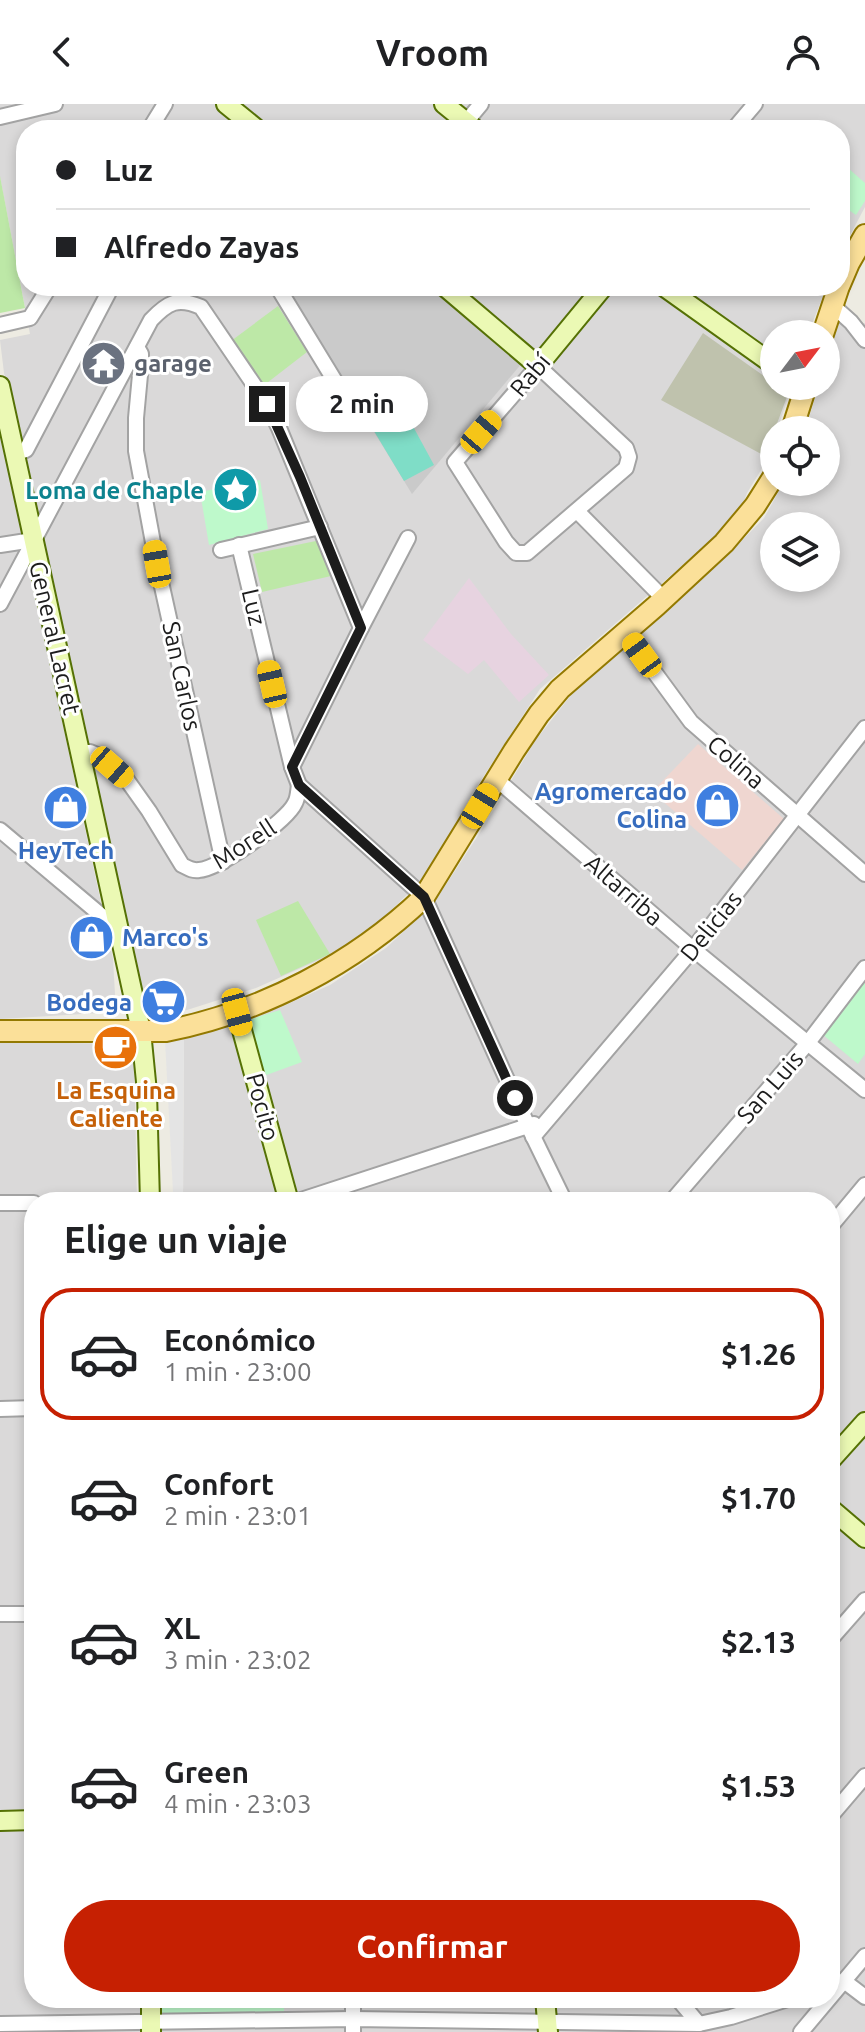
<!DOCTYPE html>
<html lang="es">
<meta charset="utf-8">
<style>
:root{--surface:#fff;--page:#f2f2f2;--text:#202124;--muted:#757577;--line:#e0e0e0;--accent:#c62002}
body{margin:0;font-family:Ubuntu,sans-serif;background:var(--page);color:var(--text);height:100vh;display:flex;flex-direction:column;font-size:30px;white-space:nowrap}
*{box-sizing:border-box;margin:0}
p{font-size:26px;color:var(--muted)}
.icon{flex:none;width:44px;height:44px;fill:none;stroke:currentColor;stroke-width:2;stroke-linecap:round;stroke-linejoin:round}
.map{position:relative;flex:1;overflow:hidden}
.sheet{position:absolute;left:24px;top:1088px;width:816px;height:816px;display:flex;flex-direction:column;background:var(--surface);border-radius:32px;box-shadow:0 4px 12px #0003}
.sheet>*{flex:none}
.top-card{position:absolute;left:16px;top:16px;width:834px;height:176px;border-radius:32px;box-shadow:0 4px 12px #0003;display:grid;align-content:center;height:176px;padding:0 40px;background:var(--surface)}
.needle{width:52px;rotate:58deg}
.fabs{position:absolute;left:760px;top:216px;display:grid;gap:16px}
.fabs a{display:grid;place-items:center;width:80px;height:80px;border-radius:50%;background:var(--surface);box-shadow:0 4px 12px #0003;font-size:40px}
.end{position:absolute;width:36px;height:36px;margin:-18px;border:10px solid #1c1c1c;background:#fff;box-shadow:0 0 0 4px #fff}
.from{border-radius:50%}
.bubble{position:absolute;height:56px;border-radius:28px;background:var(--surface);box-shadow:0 4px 12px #0003;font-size:26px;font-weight:700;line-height:56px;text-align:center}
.car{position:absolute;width:24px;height:48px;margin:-24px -12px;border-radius:10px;box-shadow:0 0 6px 2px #0007;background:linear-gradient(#f5c518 24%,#345 0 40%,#f5c518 0 76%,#345 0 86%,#f5c518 0)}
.top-card b{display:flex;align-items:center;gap:28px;height:76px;font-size:30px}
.top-card b+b{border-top:2px solid var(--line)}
.top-card i{width:20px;height:20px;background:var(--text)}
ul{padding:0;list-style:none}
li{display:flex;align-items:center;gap:24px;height:132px;margin:0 16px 12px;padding:0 24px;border:4px solid transparent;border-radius:32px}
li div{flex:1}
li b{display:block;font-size:30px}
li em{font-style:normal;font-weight:700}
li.selected{border-color:var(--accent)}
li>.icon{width:72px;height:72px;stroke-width:1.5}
h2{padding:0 40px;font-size:36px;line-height:96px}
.action{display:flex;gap:16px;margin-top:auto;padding:16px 40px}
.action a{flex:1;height:92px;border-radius:48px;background:var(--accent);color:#fff;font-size:32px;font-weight:700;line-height:92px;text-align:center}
header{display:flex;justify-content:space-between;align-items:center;height:104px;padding:0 40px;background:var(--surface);font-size:36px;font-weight:700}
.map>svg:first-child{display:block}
.residential{fill:#dad9d9;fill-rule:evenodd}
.commercial{fill:#efd6d0}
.industrial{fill:#e7d3e0}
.religious{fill:#cacaca}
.construction{fill:#bfc2ad}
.grass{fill:#bde8a7}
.park{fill:#bef9cb}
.pitch{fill:#7fddc7}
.parking{fill:#e4e4e4}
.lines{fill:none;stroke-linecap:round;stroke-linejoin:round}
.street-casing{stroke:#a3a3a3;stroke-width:18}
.secondary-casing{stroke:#557105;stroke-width:22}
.primary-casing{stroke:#937901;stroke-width:24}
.street{stroke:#fff;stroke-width:14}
.secondary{stroke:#ebf9b4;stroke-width:18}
.primary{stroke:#fbe099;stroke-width:20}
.route{stroke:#1c1c1c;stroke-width:10}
.labels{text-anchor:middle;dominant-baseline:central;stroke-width:6;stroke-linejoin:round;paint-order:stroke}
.worship-label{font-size:24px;font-weight:bold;fill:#5b616d;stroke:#fff;text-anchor:start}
.street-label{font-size:24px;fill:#1c1c1c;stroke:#fff}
.culture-label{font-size:24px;font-weight:bold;fill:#0d838f;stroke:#fff;text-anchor:end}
.shop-label{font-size:24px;font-weight:bold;fill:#366cbe;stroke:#fff;text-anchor:end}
.food-label{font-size:24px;font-weight:bold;fill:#c56008;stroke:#fff}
</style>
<header><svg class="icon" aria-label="back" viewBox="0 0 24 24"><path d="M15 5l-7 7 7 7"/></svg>Vroom<svg class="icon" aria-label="person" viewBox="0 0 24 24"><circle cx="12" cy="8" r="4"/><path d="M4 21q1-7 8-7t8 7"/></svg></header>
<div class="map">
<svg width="865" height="1928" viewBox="0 0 865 1928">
<rect width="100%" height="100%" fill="#edebe2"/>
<!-- residential -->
<g class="residential">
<path d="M 0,0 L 865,0 L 865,103 L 840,150 L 840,26 L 26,26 L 26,182 L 827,182 L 808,230 L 774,230 L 774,282 L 792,282 L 777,326 L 774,326 L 774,333 L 761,366 L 747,389 L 742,402 L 722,427 L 540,585 L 476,684 L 425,773 L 377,820 L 335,849 L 256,884 L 187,906 L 149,909 L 134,858 L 39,433 L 4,269 L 0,236 L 30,230 L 0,73 Z"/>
<path d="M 838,215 L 851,228 L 865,219 L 865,1928 L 155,1928 L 160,1894 L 830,1894 L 830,1098 L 183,1098 L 184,932 L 279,904 L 330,881 L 386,844 L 434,799 L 479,730 L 535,637 L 575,586 L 723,456 L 764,414 L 784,378 L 826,378 L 826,326 L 805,326 L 819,282 L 826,282 L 826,257 ZM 774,422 L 826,422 L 826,474 L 774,474 Z"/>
<path d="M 0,327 L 113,855 L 116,908 L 0,915 Z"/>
<path d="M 0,938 L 134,940 L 137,1098 L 34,1098 L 34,1894 L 140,1894 L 140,1928 L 0,1928 Z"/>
</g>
<!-- commercial -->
<path class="commercial" d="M 698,640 L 784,715 L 742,766 L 652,688 Z"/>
<!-- industrial -->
<path class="industrial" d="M 469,474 L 511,530 L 549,571 L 519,598 L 484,556 L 468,570 L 423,536 Z"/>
<!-- religious -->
<path class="religious" d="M 285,182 L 430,182 L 522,259 L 412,390 Z"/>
<!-- construction -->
<path class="construction" d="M 703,229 L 774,279 L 774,282 L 778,282 L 788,290 L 765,352 L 661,296 Z"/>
<!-- grass -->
<g class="grass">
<path d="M 0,72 L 25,204 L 0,209 Z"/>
<path d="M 278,202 L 307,248 L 263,282 L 231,237 Z"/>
<path d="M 316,437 L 331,472 L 262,488 L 253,450 Z"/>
<path d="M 298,797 L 330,850 L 281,872 L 256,816 Z"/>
</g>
<!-- park -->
<g class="park">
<path d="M 840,57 L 865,79 L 865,97 L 856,111 L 840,100 Z"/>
<path d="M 260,376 L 268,425 L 209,441 L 200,388 Z"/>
<path d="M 865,875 L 865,950 L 858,960 L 822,930 Z"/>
<path d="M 280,906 L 302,958 L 261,973 L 245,917 Z"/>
<rect x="160" y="1894" width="124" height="15"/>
</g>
<!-- pitch -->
<path class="pitch" d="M 403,304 L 434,361 L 404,377 L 371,322 Z"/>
<!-- parking -->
<path class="parking" d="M 184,932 L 183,1088 L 173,1088 L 165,936 Z"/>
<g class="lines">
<defs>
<g id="street">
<path d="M 0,13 L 55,0"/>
<path d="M 466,18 L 481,0"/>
<path d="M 149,26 L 165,0"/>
<path d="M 733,26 L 755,0"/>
<path d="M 277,182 L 341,287"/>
<path d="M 832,201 L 851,218 L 865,236"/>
<path d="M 0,221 L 30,214 L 50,182"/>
<path d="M 137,243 L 141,250 L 141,260 L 136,314 L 136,347 L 157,460 L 223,758"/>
<path d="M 538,262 L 626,344 L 629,353 L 626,364 L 527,449 L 516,449 L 506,438 L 455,358 Z"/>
<path d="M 15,349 L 26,346 L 112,182"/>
<path d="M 577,407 L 664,495"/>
<path d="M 0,441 L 33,436"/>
<path d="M 239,441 L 292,663 L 299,681 L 424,793 L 528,1022 L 565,1098"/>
<path d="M 221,446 L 320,423"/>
<path d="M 0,500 L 151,216 C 168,198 178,193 201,203 L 267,300 L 279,324 L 361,524"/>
<path d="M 625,528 L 691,618 L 865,770"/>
<path d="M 81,648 L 90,648 L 97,651 L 127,676 L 149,707 L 182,761 C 188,764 192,767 199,766 C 219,765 287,717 295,699 C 298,694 298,687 299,681"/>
<path d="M 292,663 L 361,524 L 408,434"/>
<path d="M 496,675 L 693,845 L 865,986"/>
<path d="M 0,726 L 102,812 L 108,814 L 117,814"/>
<path d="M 533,1033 L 693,845 L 865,624"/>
<path d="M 128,1098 L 182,1098"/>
<path d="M 295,1098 L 534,1020"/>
<path d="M 671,1098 L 807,940 L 865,864"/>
<path d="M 0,1099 L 34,1099"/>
<path d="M 830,1123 L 865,1081"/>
<path d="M 0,1305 L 34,1304"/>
<path d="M 0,1510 L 34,1510"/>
<path d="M 830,1536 L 865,1496"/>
<path d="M 830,1713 L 865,1672"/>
<path d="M 835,1880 L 844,1877 L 865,1893"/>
<path d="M 353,1894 L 353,1928"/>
<path d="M 677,1894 L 699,1920"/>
<path d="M 0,1920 L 353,1915 L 699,1920 L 731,1913 L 791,1894"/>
<path d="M 801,1928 L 865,1852"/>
</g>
<g id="secondary">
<path d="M 226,0 L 258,26"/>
<path d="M 444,0 L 476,26"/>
<path d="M 444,182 L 538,262 L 604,182"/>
<path d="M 663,182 L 774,261"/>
<path d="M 0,282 L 141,927 L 147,988 L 150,1098"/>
<path d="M 237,908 L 289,1098"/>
<path d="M 830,1357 L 865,1318"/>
<path d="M 830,1404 L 865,1434"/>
<path d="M 0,1717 L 34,1716"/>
<path d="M 151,1894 L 151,1928"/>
<path d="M 545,1894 L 548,1928"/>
</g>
<g id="primary">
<path d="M 840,180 L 849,159 L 865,131"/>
<path d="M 823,230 L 839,182"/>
<path d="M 792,326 L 806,282"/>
<path d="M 0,927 L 166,927 C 262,908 354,860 424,793 L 514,647 L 539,610 L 560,585 L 656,502 L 724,439 L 755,402 L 774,372"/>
</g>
</defs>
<!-- street casing -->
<use href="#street" class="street-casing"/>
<!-- secondary casing -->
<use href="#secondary" class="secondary-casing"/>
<!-- primary casing -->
<use href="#primary" class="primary-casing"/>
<!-- street -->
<use href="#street" class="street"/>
<!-- secondary -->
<use href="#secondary" class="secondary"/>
<!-- primary -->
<use href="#primary" class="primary"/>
</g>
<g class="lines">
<!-- route -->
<path class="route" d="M 267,300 L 300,373 L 361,524 L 292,663 L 299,681 L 424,793 L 515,994"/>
</g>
<!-- icons -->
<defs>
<symbol id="temple-disc" viewBox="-11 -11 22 22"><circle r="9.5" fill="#6b7280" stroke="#fff"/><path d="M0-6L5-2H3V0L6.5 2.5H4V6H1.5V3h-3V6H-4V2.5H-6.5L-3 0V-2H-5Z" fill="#fff"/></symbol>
<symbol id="sight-disc" viewBox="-11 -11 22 22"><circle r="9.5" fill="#0f9aa8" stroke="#fff"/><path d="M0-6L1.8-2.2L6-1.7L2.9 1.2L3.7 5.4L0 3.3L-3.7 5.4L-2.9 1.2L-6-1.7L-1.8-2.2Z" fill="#fff"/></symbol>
<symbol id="shop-disc" viewBox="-11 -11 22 22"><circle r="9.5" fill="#3f7fe0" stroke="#fff"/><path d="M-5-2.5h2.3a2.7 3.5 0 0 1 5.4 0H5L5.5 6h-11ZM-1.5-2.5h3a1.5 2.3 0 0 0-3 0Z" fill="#fff"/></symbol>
<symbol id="supermarket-disc" viewBox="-11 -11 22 22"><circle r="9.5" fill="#3f7fe0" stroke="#fff"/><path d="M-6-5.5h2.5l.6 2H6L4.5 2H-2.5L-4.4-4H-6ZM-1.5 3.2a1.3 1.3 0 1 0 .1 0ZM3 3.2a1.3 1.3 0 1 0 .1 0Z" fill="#fff"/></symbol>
<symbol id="cafe-disc" viewBox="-11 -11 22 22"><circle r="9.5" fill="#e8710a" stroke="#fff"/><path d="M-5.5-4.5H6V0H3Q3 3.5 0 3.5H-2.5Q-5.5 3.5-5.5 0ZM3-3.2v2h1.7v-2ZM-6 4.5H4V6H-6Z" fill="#fff"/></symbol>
</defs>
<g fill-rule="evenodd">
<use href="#temple-disc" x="78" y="234" width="51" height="51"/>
<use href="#sight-disc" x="210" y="360" width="51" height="51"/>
<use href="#shop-disc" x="692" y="676" width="51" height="51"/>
<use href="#shop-disc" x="40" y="678" width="51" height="51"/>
<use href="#shop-disc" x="66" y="808" width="51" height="51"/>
<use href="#supermarket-disc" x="138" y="872" width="51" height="51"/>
<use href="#cafe-disc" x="90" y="918" width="51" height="51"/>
</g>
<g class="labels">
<!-- worship labels -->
<g class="worship-label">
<text x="134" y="259">garage</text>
</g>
<!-- street labels -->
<g class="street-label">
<text transform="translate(530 271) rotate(-50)">Rabí</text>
<text transform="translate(254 503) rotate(77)">Luz</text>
<text transform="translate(55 534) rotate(77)">General Lacret</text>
<text transform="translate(182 572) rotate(78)">San Carlos</text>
<text transform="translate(736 658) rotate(41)">Colina</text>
<text transform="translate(244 740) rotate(-33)">Morell</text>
<text transform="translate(624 786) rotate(41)">Altarriba</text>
<text transform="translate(711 822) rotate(-51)">Delicias</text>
<text transform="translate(770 983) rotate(-49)">San Luis</text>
<text transform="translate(263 1003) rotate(75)">Pocito</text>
</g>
<!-- culture labels -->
<g class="culture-label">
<text x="204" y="386">Loma de Chaple</text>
</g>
<!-- shop labels -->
<g class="shop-label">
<text x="687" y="687">Agromercado<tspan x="687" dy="28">Colina</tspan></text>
<text x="66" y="746" text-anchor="middle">HeyTech</text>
<text x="122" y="833" text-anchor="start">Marco's</text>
<text x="132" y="898">Bodega</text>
</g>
<!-- food labels -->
<g class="food-label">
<text x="116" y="986">La Esquina<tspan x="116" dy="28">Caliente</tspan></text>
</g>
</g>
</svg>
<div class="fabs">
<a><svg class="needle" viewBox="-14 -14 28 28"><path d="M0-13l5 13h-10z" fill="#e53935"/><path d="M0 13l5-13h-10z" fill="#757577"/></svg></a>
<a><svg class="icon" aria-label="locate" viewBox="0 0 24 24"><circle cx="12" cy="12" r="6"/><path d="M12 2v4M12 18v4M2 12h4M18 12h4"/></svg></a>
<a><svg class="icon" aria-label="layers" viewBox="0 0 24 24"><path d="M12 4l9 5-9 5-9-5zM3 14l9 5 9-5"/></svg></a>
</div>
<i class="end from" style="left:515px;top:994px"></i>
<i class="end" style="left:267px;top:300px"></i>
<div class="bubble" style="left:296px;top:272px;width:132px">2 min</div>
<i class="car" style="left:481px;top:328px;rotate:41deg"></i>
<i class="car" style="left:157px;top:460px;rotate:350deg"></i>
<i class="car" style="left:642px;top:551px;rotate:324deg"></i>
<i class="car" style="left:272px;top:580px;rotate:347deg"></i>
<i class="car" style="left:112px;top:663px;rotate:131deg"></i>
<i class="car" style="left:480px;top:702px;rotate:31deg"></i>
<i class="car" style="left:237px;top:908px;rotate:165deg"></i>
<div class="top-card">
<b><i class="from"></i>Luz</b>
<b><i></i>Alfredo Zayas</b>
</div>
<section class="sheet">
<h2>Elige un viaje</h2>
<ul>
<li class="selected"><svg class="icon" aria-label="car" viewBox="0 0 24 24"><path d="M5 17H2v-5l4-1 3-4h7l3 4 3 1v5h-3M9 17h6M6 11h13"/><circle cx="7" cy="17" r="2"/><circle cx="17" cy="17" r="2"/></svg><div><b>Económico</b><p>1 min · 23:00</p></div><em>$1.26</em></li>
<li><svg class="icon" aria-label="car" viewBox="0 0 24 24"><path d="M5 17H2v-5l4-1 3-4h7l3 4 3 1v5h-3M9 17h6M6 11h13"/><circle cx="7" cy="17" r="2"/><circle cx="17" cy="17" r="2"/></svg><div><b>Confort</b><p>2 min · 23:01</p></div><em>$1.70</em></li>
<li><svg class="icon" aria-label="car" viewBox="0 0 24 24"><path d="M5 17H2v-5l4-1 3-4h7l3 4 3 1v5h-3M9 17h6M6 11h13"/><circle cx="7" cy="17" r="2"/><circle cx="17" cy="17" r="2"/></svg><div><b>XL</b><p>3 min · 23:02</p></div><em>$2.13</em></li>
<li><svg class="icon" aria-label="car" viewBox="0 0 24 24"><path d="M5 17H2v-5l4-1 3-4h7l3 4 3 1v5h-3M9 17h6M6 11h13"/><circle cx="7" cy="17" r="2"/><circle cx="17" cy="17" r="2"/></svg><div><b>Green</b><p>4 min · 23:03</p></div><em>$1.53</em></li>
</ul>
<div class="action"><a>Confirmar</a></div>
</section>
</div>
